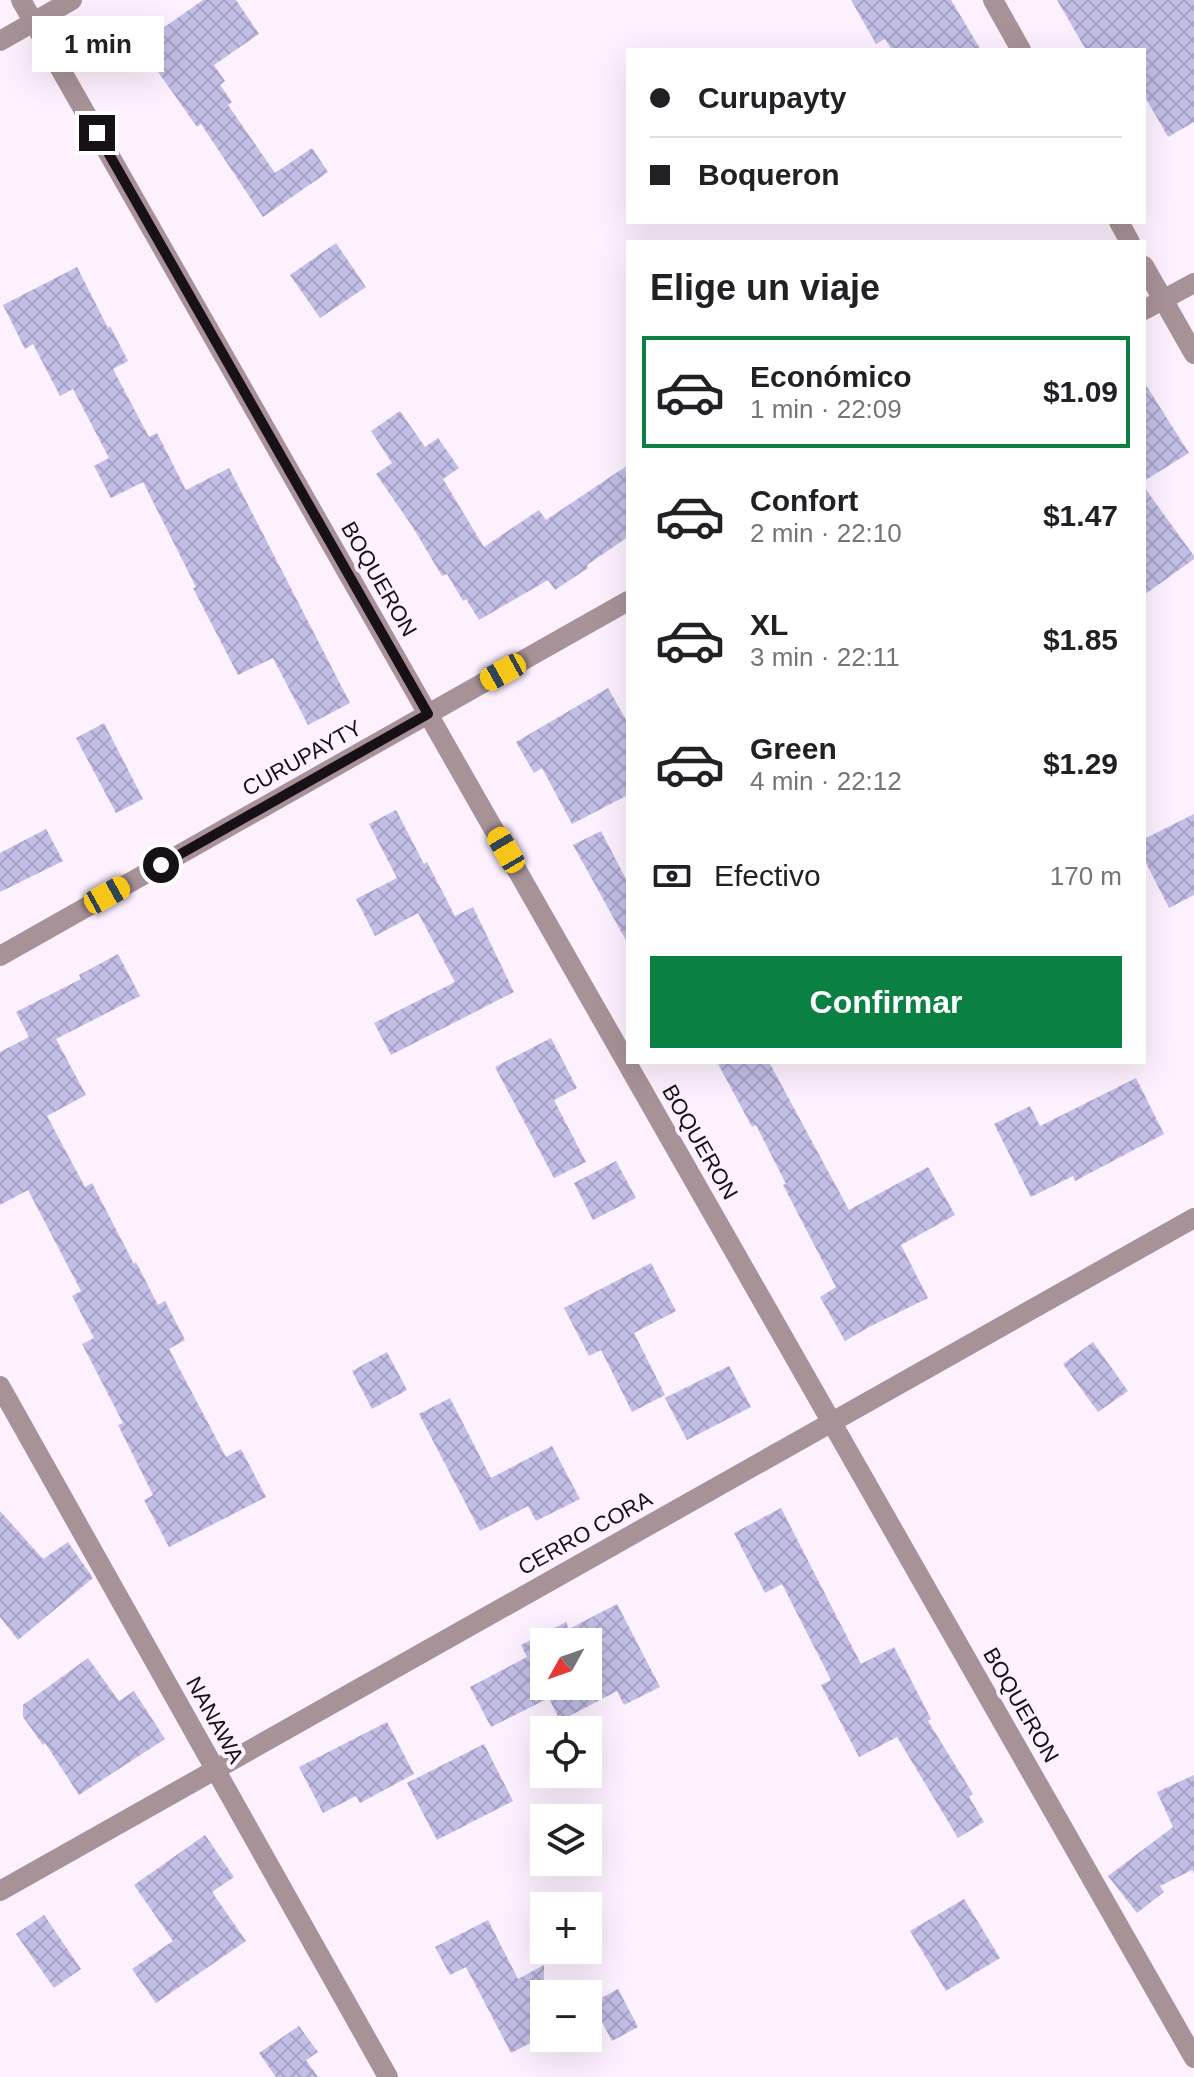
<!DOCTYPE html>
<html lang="es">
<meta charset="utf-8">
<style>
:root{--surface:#fff;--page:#f2f2f2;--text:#202124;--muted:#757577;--line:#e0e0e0;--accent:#0b8043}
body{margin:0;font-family:Arial,sans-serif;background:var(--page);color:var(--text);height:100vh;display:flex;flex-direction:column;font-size:30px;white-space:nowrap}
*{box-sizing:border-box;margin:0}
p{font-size:26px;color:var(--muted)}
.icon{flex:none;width:44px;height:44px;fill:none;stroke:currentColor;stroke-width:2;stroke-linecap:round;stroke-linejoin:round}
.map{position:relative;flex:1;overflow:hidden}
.side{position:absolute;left:626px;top:240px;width:520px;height:824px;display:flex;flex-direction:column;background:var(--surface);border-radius:0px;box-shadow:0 8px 32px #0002}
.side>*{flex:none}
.guide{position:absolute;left:626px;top:48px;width:520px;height:176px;border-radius:0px;box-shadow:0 8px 32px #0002;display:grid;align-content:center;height:176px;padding:0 24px;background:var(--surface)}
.needle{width:52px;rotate:230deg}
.tools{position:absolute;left:530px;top:1628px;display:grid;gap:16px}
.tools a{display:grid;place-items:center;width:72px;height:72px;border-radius:0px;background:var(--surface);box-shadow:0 8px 32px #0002;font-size:40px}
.end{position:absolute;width:36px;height:36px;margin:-18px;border:10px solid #171017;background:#fff;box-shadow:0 0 0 4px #fff}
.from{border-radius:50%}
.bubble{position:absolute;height:56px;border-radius:0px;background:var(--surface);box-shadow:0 8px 32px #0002;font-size:26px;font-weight:700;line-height:56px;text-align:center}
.car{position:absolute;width:24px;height:48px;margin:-24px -12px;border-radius:10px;box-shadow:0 0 6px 2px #0007;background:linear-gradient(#f5c518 24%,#345 0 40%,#f5c518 0 76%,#345 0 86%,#f5c518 0)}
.guide b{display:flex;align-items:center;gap:28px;height:76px;font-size:30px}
.guide b+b{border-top:2px solid var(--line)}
.guide i{width:20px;height:20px;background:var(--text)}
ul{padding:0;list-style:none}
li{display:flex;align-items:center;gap:24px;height:112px;margin:0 16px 12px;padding:0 8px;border:4px solid transparent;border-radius:0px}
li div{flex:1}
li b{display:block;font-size:30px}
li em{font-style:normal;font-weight:700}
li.active{border-color:var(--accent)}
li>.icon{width:72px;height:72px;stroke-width:1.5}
h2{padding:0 24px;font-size:36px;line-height:96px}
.pay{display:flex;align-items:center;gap:20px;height:88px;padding:0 24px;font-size:30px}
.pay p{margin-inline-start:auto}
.cta{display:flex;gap:16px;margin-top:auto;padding:16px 24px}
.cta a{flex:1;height:92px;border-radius:0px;background:var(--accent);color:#fff;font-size:32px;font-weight:700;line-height:92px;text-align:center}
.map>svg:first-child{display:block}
.building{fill:url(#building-cross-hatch);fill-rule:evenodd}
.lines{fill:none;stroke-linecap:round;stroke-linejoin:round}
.minor{stroke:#a79298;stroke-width:20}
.route{stroke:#171017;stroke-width:10}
.labels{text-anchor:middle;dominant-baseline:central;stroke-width:8;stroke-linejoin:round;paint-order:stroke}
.street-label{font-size:22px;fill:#171017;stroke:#fef1ff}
</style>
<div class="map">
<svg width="1194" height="2077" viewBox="0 0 1194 2077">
<defs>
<pattern id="building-cross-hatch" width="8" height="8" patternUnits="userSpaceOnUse" patternTransform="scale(2)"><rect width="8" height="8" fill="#c2bee6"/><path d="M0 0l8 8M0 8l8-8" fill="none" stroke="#a6a2c5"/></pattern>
</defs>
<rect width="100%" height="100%" fill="#fef1ff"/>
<!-- building -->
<g class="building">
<path d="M 203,0 L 236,0 L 259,34 L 214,65 L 225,81 L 220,85 L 232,102 L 228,105 L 275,173 L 312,148 L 328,172 L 263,217 L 201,124 L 197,127 L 139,45 Z"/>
<path d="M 851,0 L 951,0 L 981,50 L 892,50 L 885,39 L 876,44 Z"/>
<path d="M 1057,0 L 1194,0 L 1194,122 L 1168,137 L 1144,95 L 1144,50 L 1086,50 Z"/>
<path d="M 336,243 L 366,287 L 320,318 L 290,275 Z"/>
<path d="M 77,267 L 108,328 L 110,326 L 128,361 L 113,369 L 149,437 L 157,433 L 186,490 L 229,468 L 350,703 L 308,725 L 273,658 L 238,675 L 193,588 L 196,587 L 143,482 L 111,498 L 94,466 L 109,458 L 73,389 L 60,396 L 33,344 L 25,349 L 3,305 Z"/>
<path d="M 1144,382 L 1189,453 L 1144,481 Z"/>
<path d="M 400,411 L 425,447 L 438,438 L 459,468 L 443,479 L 484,547 L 539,510 L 546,520 L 628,465 L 628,537 L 587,565 L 588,568 L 555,590 L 548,580 L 479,620 L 466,599 L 463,601 L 447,574 L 442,576 L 412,526 L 376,474 L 392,463 L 371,431 Z"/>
<path d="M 1144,487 L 1194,556 L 1194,559 L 1144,595 Z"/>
<path d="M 608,688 L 628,723 L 628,795 L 572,824 L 542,768 L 534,773 L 516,742 Z"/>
<path d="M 104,723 L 143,799 L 116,813 L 76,738 Z"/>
<path d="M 396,810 L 424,864 L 427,862 L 455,916 L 473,907 L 514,992 L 391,1055 L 374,1023 L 455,982 L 418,913 L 375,936 L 356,899 L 397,878 L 369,824 Z"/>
<path d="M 1194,814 L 1194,895 L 1169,908 L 1144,859 L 1144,839 Z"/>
<path d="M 46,829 L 63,861 L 0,892 L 0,853 Z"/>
<path d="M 601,831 L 628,883 L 628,944 L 573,845 Z"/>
<path d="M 118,954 L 140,996 L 56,1039 L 86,1095 L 47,1116 L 85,1187 L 92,1183 L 134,1264 L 136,1262 L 158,1305 L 165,1301 L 185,1340 L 169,1349 L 226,1457 L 241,1449 L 266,1497 L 169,1547 L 144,1500 L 153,1495 L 118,1425 L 123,1423 L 82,1344 L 94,1338 L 72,1296 L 81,1291 L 28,1190 L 0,1205 L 0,1052 L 29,1037 L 16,1012 L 81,979 L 79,975 Z"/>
<path d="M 551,1038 L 577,1088 L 554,1100 L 586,1162 L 554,1178 L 495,1067 Z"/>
<path d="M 717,1062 L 769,1062 L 849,1210 L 928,1167 L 955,1215 L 901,1245 L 928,1298 L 869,1327 L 845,1341 L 820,1297 L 836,1287 L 783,1185 L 786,1184 L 756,1125 L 752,1127 Z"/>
<path d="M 1136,1078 L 1164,1134 L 1075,1181 L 1073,1176 L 1031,1197 L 994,1124 L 1030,1106 L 1040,1126 Z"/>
<path d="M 616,1161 L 636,1198 L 593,1220 L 574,1183 Z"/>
<path d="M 651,1263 L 676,1311 L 634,1333 L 665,1395 L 632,1412 L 601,1350 L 589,1356 L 564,1308 Z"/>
<path d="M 1093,1342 L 1128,1391 L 1098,1412 L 1063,1364 Z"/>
<path d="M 387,1352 L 407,1390 L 372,1409 L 352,1371 Z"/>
<path d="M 729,1366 L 751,1407 L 687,1440 L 665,1398 Z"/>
<path d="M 450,1398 L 491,1478 L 552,1446 L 580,1499 L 536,1521 L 528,1506 L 480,1531 L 419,1414 Z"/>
<path d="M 781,1508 L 861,1664 L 894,1647 L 931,1719 L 928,1721 L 973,1794 L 969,1797 L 984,1822 L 958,1838 L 897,1737 L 859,1757 L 821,1685 L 831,1680 L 782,1584 L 765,1593 L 734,1533 Z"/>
<path d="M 0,1511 L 43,1559 L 68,1542 L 93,1578 L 18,1640 L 0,1617 Z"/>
<path d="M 617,1604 L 660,1687 L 624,1705 L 617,1691 L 560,1721 L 549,1698 L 491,1727 L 470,1687 L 527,1657 L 521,1645 L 566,1622 L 569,1629 ZM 544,1642 L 588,1642 L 588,1686 L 544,1686 Z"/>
<path d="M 88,1658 L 119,1701 L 134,1691 L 165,1739 L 79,1795 L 45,1743 L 43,1745 L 23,1717 L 23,1705 Z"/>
<path d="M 387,1722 L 414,1774 L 360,1803 L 356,1796 L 323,1813 L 299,1767 Z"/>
<path d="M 484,1744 L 513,1801 L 437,1840 L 407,1783 Z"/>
<path d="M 1194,1775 L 1194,1873 L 1192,1870 L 1160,1886 L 1164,1892 L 1137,1913 L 1108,1876 L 1173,1827 L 1157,1792 Z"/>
<path d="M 205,1835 L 234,1877 L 212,1892 L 246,1941 L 156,2003 L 132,1969 L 173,1941 L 134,1885 Z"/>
<path d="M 964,1899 L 1000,1958 L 946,1991 L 910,1931 Z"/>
<path d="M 44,1915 L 81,1969 L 54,1988 L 16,1934 Z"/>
<path d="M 488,1920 L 518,1979 L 544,1965 L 544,2036 L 511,2053 L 466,1967 L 450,1975 L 435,1947 Z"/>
<path d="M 618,1989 L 638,2027 L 612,2041 L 592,2003 Z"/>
<path d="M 299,2026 L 318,2052 L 306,2060 L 318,2077 L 276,2077 L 259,2053 Z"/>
</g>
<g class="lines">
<!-- minor -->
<g class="minor">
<path d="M 21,0 L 1194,2058"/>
<path d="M 993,0 L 1021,50"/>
<path d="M 0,41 L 72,0"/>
<path d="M 1119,222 L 1130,242"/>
<path d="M 1144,266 L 1194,354"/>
<path d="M 1144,310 L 1194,283"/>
<path d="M 0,956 L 628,601"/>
<path d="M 0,1386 L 388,2077"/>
<path d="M 0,1891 L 1194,1218"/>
</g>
</g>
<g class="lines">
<!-- route -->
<path class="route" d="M 97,133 L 428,714 L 161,865"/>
</g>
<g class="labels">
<!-- street labels -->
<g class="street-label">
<text transform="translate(379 579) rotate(60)">BOQUERON</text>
<text transform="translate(302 758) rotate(-29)">CURUPAYTY</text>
<text transform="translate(700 1142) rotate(60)">BOQUERON</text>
<text transform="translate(585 1533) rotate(-29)">CERRO CORA</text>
<text transform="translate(1021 1705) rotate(60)">BOQUERON</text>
<text transform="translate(215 1720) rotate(61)">NANAWA</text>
</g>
</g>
</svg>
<div class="tools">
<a><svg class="needle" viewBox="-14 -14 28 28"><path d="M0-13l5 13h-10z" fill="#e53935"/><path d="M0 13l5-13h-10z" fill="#757577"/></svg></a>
<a><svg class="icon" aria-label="locate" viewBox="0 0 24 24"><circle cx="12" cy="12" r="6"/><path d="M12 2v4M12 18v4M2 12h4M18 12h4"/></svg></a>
<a><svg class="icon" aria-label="layers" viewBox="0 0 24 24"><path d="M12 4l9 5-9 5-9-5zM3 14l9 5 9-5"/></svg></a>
<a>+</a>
<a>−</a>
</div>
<i class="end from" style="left:161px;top:865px"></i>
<i class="end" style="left:97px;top:133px"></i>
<div class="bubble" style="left:32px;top:16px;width:132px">1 min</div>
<i class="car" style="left:503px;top:672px;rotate:241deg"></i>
<i class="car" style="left:506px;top:850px;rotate:330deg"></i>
<i class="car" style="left:107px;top:895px;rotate:61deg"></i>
<div class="guide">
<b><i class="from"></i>Curupayty</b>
<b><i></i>Boqueron</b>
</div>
<section class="side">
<h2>Elige un viaje</h2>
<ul>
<li class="active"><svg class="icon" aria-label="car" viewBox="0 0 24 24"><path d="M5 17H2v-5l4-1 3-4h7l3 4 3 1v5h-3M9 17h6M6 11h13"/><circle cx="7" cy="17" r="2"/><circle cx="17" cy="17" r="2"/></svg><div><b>Económico</b><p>1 min · 22:09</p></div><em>$1.09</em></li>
<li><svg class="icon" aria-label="car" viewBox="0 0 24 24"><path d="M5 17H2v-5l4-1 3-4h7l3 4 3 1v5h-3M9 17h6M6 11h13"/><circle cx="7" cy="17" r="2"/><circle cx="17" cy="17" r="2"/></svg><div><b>Confort</b><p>2 min · 22:10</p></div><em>$1.47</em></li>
<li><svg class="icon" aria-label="car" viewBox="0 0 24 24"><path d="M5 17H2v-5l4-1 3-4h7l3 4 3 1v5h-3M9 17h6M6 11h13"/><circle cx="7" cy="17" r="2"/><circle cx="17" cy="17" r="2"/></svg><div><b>XL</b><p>3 min · 22:11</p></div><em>$1.85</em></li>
<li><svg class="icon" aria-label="car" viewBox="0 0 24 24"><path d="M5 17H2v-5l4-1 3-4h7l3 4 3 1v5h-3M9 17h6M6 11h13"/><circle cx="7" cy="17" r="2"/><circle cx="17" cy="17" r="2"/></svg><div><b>Green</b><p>4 min · 22:12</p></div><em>$1.29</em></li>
</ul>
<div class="pay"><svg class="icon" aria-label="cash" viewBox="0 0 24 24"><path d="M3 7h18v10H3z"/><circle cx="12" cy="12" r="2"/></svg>Efectivo<p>170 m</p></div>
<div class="cta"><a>Confirmar</a></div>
</section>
</div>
